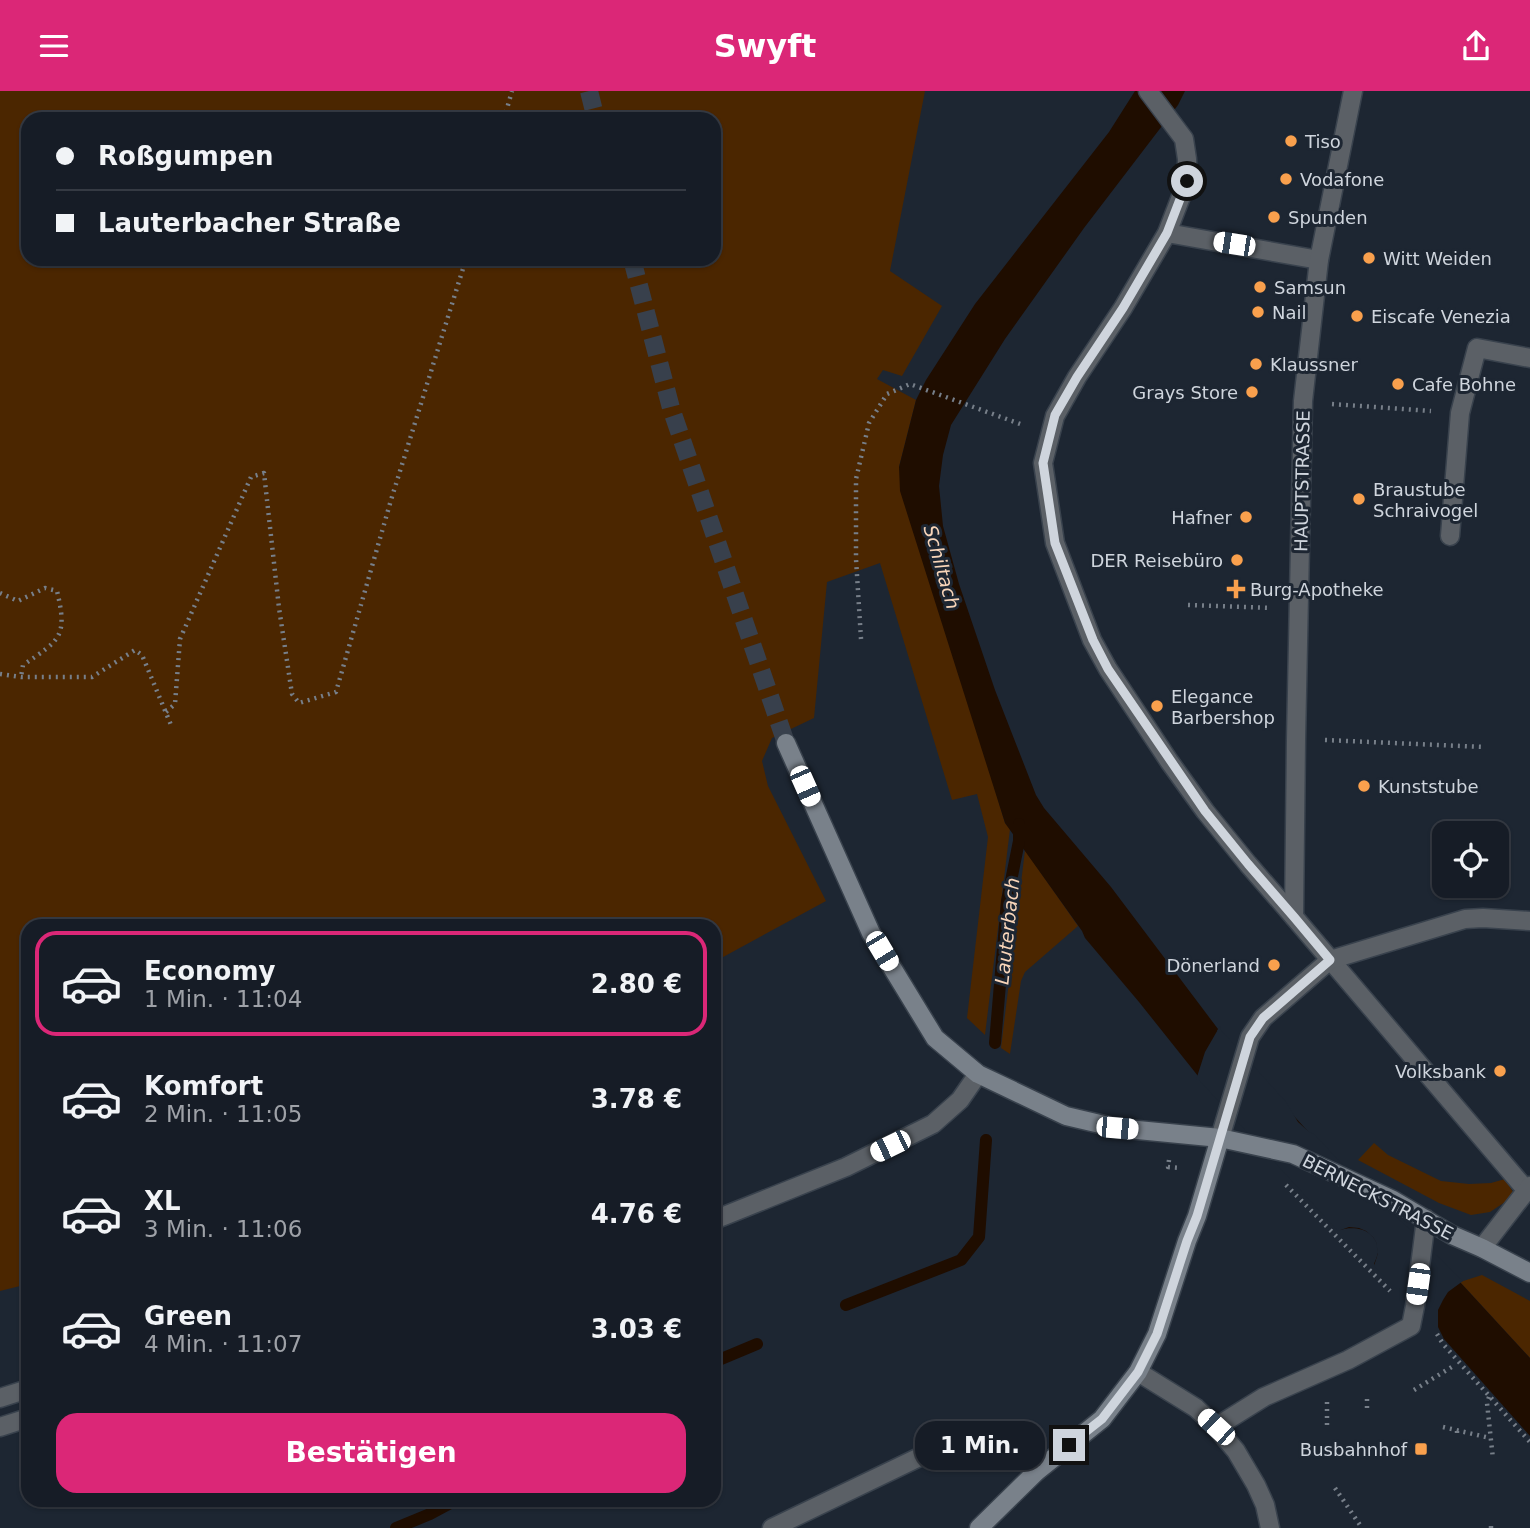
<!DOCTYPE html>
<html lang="de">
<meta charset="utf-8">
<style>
:root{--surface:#161c26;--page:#1f252e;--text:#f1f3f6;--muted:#9ea1a7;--line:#353a43;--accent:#db2777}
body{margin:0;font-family:"DejaVu Sans",sans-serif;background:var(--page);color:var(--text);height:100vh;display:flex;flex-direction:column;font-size:26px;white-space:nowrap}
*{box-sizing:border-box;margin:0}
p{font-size:23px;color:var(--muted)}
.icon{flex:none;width:38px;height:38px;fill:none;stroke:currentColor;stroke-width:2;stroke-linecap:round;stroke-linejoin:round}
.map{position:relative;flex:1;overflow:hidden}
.panel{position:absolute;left:21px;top:828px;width:700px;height:588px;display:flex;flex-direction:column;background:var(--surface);border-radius:21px;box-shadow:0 2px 5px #0004,0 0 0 2px var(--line)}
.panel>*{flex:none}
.guide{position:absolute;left:21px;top:21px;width:700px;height:154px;border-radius:21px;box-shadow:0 2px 5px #0004,0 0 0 2px var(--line);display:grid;align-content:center;height:154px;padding:0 35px;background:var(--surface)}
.controls{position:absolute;left:1432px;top:730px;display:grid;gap:14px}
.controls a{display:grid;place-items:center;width:77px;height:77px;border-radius:14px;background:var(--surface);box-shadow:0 2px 5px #0004,0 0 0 2px var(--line);font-size:35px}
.end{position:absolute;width:32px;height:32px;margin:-16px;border:9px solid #cfd5dd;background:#111;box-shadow:0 0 0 4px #111}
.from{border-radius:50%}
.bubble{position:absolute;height:49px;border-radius:21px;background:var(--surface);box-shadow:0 2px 5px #0004,0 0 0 2px var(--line);font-size:23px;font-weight:700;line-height:49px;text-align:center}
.car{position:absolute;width:21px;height:42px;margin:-21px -10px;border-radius:9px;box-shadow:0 0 5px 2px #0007;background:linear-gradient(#fff 24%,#345 0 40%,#fff 0 76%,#345 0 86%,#fff 0)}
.guide b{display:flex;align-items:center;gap:24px;height:66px;font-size:26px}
.guide b+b{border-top:2px solid var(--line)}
.guide i{width:18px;height:18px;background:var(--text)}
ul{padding:12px 0 0;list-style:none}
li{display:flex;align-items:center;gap:21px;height:105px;margin:0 14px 10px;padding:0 21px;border:4px solid transparent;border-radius:21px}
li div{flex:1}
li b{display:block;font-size:26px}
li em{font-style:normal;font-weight:700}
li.current{border-color:var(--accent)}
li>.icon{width:63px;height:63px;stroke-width:1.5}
.button{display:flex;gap:14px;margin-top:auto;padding:14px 35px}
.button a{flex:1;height:80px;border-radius:21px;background:var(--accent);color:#fff;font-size:28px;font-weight:700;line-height:80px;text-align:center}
header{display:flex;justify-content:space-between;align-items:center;height:91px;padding:0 35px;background:var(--accent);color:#fff;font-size:32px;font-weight:700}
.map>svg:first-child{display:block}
.green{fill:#4b2600;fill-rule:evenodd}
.water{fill:#1f0d00}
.pier{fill:#1d2632}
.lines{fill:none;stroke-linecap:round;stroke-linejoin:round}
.stream{stroke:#1f0d00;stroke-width:12}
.secondary-tunnel{stroke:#38404c;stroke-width:18;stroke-dasharray:18 9;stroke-linecap:butt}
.lane-casing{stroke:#39424d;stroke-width:21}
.street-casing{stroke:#39424d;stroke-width:21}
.secondary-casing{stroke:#39424d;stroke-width:21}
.path{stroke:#777f89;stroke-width:4.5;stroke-dasharray:2 5;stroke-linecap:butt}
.lane{stroke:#5b6066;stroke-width:18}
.street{stroke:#5b6066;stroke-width:18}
.secondary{stroke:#79818a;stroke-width:18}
.route{stroke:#cfd5dd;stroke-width:9}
.poi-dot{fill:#f9a04d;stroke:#1d2632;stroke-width:2.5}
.labels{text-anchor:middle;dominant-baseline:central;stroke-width:6;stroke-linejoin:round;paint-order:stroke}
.poi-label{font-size:18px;fill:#cfd5dd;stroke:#1d2632;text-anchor:start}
.street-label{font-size:18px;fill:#cfd5dd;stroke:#1d2632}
.water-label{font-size:19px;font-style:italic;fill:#f8d5b9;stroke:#1d2632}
</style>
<header><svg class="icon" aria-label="menu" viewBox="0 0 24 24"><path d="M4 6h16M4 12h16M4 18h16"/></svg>Swyft<svg class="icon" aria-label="share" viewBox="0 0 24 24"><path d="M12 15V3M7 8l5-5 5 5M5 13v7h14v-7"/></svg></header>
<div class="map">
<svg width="1530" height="1437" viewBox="0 0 1530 1437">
<rect width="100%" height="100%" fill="#1d2632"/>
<!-- green -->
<g class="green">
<path d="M 0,0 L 925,0 L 890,180 L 942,215 L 902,285 L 883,279 L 877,288 L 916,309 L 899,376 L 1005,732 L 1010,738 L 985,944 L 967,927 L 988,746 L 977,703 L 952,709 L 880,472 L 827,491 L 814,627 L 772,647 L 762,670 L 768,695 L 826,810 L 714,871 L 714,835 L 28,835 L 28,1193 L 0,1200 ZM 28,28 L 714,28 L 714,168 L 28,168 Z"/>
<path d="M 1025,759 L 1078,835 L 1025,881 L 1021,890 L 1010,963 L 1001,957 Z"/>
<path d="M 1374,1052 L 1388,1064 L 1441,1090 L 1469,1093 L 1491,1092 L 1505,1088 L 1513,1101 L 1505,1111 L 1490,1121 L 1471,1124 L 1439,1112 L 1358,1069 Z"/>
<path d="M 1482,1184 L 1530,1210 L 1530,1267 L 1460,1191 Z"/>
</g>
<!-- water -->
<path class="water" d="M 1135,0 L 1185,0 L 1178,14 L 1084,137 L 1005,248 L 951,334 L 943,364 L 939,395 L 943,435 L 959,493 L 995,599 L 1036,704 L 1044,717 L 1111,796 L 1218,938 L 1217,940 L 1341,1077 L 1460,1191 L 1530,1267 L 1530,1345 L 1444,1248 L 1438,1236 L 1374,1173 C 1375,1170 1377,1166 1378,1162 C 1379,1140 1357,1134 1340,1139 L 1198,984 L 1198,985 L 1139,911 L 1085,847 L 1082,840 L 1005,732 L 900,400 L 899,376 L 916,309 L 926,289 L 975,213 L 1109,41 Z"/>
<!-- pier -->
<path class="pier" d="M 1220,935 L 1221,939 L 1286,1011 L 1298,1031 L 1308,1040 L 1315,1044 L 1344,1075 L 1463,1190 L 1448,1201 L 1443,1209 L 1438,1219 L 1438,1239 L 1374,1175 L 1378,1162 L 1376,1151 L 1373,1146 L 1366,1140 L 1359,1137 L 1349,1136 L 1338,1140 L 1199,989 L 1196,989 L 1205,961 Z"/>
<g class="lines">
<!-- stream -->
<g class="stream">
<path d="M 995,952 L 1007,810 L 1019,750 L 1019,733"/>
<path d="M 846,1214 L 961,1169 L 979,1146 L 986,1049"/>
<path d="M 714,1271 L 757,1253"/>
<path d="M 396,1437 L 430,1423 L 456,1409"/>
</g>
<!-- secondary-tunnel -->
<g class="secondary-tunnel">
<path d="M 589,0 L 596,28"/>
<path d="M 632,168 L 671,317 L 786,652"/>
</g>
<defs>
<g id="lane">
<path d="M 1450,445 L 1460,322 L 1477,257 L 1530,267"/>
<path d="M 1216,1336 L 1264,1306 L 1348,1269 L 1411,1235 L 1415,1215 L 1426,1128"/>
</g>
<g id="street">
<path d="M 1148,0 L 1184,48 L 1187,68 L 1187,90 L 1167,142 L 1123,217 L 1077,286 L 1055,325 L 1043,372 L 1055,452 L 1092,549 L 1108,578 L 1169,670 L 1205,720 L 1248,773 L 1294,826 L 1527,1100"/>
<path d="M 1167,142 L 1319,169"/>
<path d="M 1294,826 L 1296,649 L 1303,310 L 1319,169 L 1353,0"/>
<path d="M 1220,1047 L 1250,946 L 1263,927 L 1330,869 L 1465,828 L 1483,827 L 1530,830"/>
<path d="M 714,1129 L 846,1076 L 933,1033 L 960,1009 L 978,983"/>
<path d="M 1482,1157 L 1530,1095"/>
<path d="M 1138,1281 L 1196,1317 L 1216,1336 L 1236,1360 L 1256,1394 L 1265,1414 L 1270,1437"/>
<path d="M 0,1307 L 28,1298"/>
<path d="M 0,1336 L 28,1327"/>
<path d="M 772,1437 L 930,1361 L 966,1351 L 992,1352 L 1017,1364 L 1036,1381"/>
</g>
<g id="secondary">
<path d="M 786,652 L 871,842 L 935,947 L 978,983 L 1066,1025 L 1117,1037 L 1220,1047 L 1293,1063 L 1393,1109 L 1452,1144 L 1482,1157 L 1530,1182"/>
<path d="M 979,1437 L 1036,1381 L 1102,1328 L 1138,1281 L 1157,1243 L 1187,1150 L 1197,1125 L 1220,1047"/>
</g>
</defs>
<!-- lane casing -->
<use href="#lane" class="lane-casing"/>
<!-- street casing -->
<use href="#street" class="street-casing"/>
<!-- secondary casing -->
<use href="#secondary" class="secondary-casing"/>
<!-- path -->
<g class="path">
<path d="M 504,28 L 512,0"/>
<path d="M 1332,313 L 1431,320"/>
<path d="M 0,502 L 18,510 L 45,497 L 57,500 C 68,546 60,549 23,574 L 21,586"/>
<path d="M 1188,514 L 1271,517"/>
<path d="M 861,548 L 856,468 L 856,388 L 869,332 L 887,303 L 910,293 L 1023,334"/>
<path d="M 0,583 L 21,586 L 92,586 L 135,559 L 142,564 L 171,634"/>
<path d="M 166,621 L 175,613 L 180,548 L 251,386 L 264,382 L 279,517 L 292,603 L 299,612 L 336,601 L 391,409 L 466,168"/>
<path d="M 1325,649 L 1484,656"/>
<path d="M 1169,1069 L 1168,1076 L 1181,1077"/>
<path d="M 1286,1094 L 1390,1200"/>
<path d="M 1437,1243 L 1443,1253 L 1530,1351"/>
<path d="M 1414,1299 L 1455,1274"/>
<path d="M 1489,1306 L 1487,1312 L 1493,1368"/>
<path d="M 1367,1308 L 1367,1317"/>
<path d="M 1327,1334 L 1327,1307"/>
<path d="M 1443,1336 L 1490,1347"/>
<path d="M 1457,1340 L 1457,1347"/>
<path d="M 1335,1397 L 1362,1437"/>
<path d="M 1491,1435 L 1491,1437"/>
</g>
<!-- lane -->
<use href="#lane" class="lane"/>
<!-- street -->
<use href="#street" class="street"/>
<!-- secondary -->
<use href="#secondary" class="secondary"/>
</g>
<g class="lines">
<!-- route -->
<path class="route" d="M 1069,1354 L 1102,1328 L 1138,1281 L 1157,1243 L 1187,1150 L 1197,1125 L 1250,946 L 1263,927 L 1330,869 L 1294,826 L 1248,773 L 1205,720 L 1108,578 L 1093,549 L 1055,452 L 1043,372 L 1055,324 L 1077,286 L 1123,217 L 1167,142 L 1187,90"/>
</g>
<!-- markers -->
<g class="poi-dot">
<circle cx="1291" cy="50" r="7"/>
<circle cx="1286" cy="88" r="7"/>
<circle cx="1274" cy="126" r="7"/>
<circle cx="1369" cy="167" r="7"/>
<circle cx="1260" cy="196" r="7"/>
<circle cx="1258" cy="221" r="7"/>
<circle cx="1357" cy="225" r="7"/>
<circle cx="1256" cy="273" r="7"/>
<circle cx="1398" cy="293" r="7"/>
<circle cx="1252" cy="301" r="7"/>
<circle cx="1359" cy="408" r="7"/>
<circle cx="1246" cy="426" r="7"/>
<circle cx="1237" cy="469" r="7"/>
<path d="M1232.5 487.5h7v7h7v7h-7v7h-7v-7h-7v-7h7z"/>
<circle cx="1157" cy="615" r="7"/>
<circle cx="1364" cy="695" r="7"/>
<circle cx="1274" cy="874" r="7"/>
<circle cx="1500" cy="980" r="7"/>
<rect x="1414" y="1351" width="14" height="14" rx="3.5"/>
</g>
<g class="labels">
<!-- poi labels -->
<g class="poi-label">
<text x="1305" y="50">Tiso</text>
<text x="1300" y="88">Vodafone</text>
<text x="1288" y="126">Spunden</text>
<text x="1383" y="167">Witt Weiden</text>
<text x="1274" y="196">Samsun</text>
<text x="1272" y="221">Nail</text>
<text x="1371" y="225">Eiscafe Venezia</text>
<text x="1270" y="273">Klaussner</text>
<text x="1412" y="293">Cafe Bohne</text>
<text x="1238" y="301" text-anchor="end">Grays Store</text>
<text x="1373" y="398">Braustube<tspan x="1373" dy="21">Schraivogel</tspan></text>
<text x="1232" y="426" text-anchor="end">Hafner</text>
<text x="1223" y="469" text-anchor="end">DER Reisebüro</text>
<text x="1250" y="498">Burg-Apotheke</text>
<text x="1171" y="605">Elegance<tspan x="1171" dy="21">Barbershop</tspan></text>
<text x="1378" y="695">Kunststube</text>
<text x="1260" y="874" text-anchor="end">Dönerland</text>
<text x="1486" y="980" text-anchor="end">Volksbank</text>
<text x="1407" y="1358" text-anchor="end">Busbahnhof</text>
</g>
<!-- street labels -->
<g class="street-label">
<text transform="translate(1302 390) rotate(-89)">HAUPTSTRASSE</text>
<text transform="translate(1378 1106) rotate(27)">BERNECKSTRASSE</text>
</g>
<!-- water labels -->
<g class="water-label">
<text transform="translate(942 476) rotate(74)">Schiltach</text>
<text transform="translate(1007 840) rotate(-84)">Lauterbach</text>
</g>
</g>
</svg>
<div class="controls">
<a><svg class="icon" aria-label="locate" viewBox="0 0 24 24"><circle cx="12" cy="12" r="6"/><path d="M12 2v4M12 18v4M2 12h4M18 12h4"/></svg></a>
</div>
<i class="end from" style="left:1187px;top:90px"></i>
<i class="end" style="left:1069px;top:1354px"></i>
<div class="bubble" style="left:915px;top:1330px;width:130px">1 Min.</div>
<i class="car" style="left:1234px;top:153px;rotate:279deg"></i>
<i class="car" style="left:805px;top:695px;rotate:156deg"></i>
<i class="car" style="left:882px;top:860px;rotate:149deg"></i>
<i class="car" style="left:1117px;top:1037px;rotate:95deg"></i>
<i class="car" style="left:890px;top:1055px;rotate:244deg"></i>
<i class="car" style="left:1418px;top:1193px;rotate:188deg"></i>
<i class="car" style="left:1216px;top:1336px;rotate:313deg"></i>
<div class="guide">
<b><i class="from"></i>Roßgumpen</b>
<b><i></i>Lauterbacher Straße</b>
</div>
<section class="panel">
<ul>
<li class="current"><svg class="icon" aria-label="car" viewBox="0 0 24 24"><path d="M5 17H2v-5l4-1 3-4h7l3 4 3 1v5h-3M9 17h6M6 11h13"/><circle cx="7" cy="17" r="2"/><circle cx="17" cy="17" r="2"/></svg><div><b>Economy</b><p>1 Min. · 11:04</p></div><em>2.80 €</em></li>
<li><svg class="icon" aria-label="car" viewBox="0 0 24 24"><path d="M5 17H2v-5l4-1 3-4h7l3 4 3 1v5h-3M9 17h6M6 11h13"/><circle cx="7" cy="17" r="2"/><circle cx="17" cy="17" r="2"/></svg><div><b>Komfort</b><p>2 Min. · 11:05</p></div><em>3.78 €</em></li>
<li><svg class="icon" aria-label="car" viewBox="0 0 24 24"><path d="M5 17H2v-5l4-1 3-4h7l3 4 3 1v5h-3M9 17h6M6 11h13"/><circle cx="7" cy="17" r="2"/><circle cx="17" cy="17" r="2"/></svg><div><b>XL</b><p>3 Min. · 11:06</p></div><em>4.76 €</em></li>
<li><svg class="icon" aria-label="car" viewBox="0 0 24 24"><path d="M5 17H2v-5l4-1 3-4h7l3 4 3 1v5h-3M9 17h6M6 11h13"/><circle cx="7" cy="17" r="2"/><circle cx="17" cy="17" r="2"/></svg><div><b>Green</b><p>4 Min. · 11:07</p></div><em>3.03 €</em></li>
</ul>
<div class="button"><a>Bestätigen</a></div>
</section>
</div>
